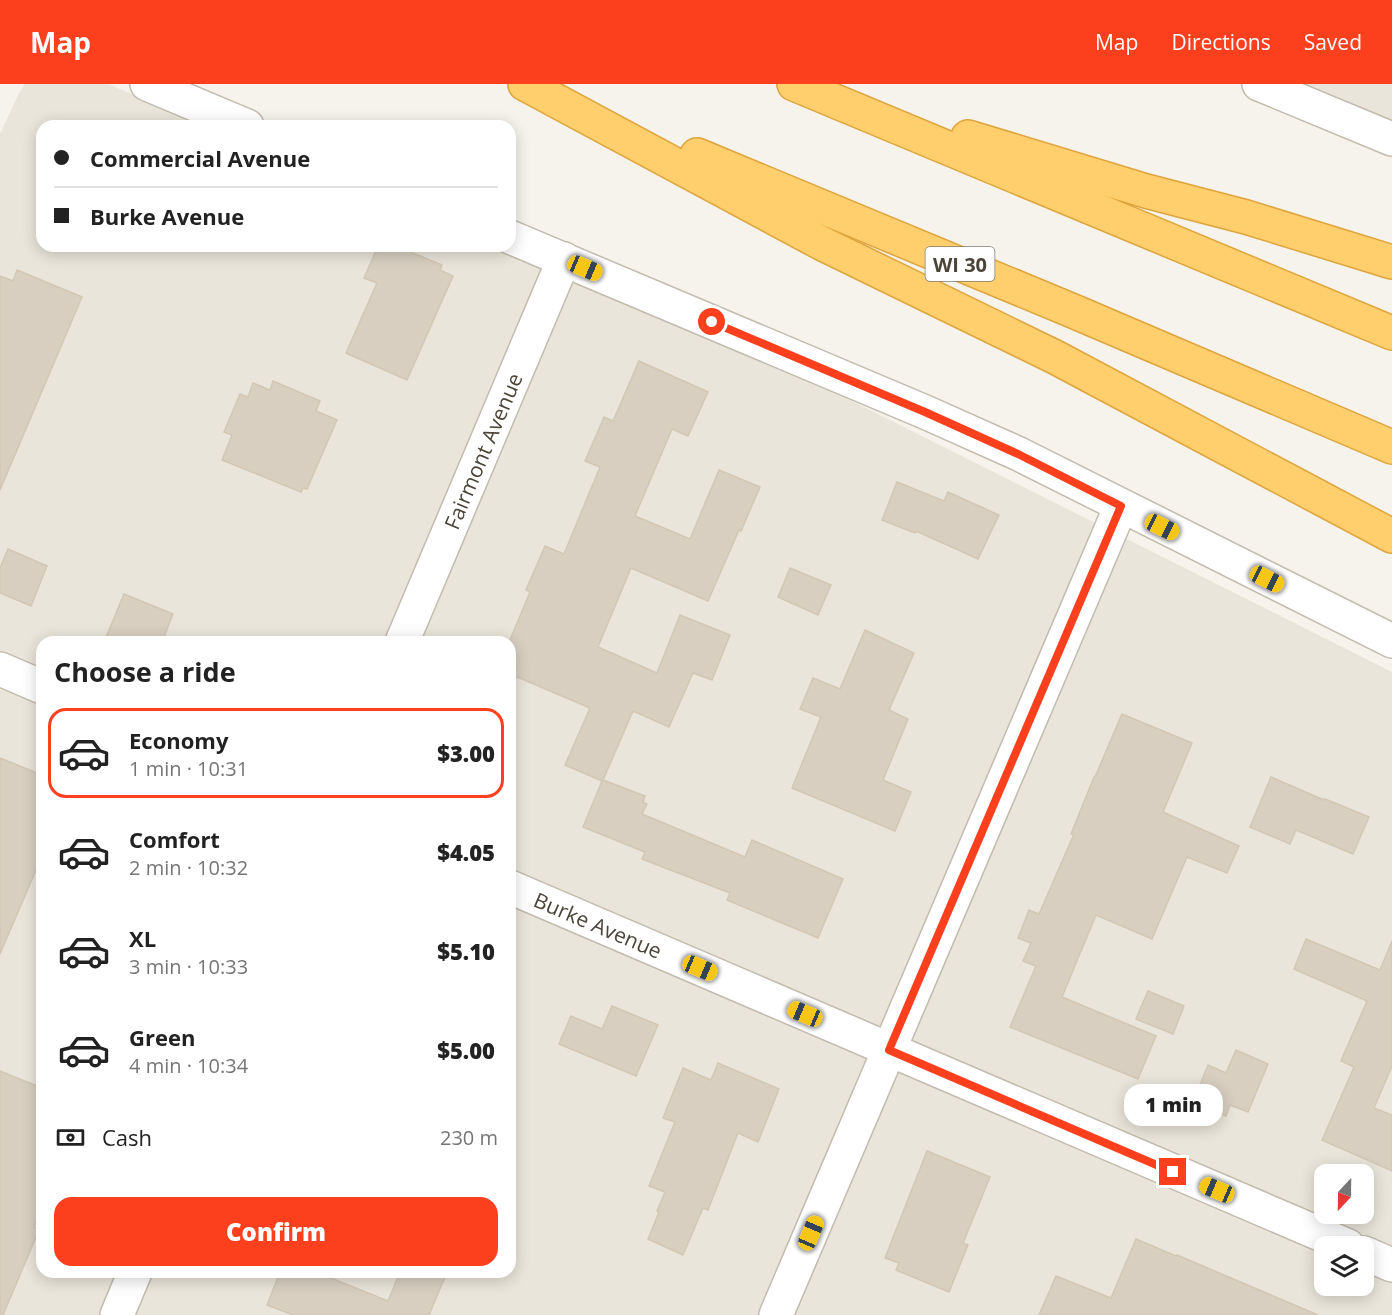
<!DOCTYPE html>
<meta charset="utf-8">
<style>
:root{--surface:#fff;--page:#f2f2f2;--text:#222;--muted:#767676;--line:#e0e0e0;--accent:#fc3f1d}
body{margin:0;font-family:"Open Sans",sans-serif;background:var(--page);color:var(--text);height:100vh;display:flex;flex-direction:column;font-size:22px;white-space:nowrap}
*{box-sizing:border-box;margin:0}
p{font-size:20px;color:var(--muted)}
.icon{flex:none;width:33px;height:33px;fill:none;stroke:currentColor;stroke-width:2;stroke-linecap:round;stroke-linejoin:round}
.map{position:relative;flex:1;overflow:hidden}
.details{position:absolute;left:36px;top:552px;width:480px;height:642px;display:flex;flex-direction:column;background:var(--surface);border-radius:18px;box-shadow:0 3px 15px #0003}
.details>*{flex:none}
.banner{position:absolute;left:36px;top:36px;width:480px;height:132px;border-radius:18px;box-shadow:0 3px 15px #0003;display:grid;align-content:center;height:132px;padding:0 18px;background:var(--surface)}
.needle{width:39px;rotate:202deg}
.fabs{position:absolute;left:1314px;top:1080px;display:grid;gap:12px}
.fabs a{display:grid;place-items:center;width:60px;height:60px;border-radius:12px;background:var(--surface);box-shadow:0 3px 15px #0003;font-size:30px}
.end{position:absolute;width:27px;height:27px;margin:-14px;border:8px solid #fc3f1d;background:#fff;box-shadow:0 0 0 3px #fff}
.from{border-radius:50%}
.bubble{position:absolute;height:42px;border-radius:18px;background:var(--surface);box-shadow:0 3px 15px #0003;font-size:20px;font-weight:800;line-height:42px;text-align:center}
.car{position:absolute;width:18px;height:36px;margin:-18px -9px;border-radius:8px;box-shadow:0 0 4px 2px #0007;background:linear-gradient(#f5c518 24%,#345 0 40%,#f5c518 0 76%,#345 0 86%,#f5c518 0)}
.banner b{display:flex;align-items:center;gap:21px;height:57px;font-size:22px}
.banner b+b{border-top:2px solid var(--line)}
.banner i{width:15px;height:15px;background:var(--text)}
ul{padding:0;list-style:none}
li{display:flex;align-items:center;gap:18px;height:90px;margin:0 12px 9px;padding:0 6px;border:3px solid transparent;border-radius:18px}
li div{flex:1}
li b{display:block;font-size:22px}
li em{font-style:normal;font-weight:800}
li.selected{border-color:var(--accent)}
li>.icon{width:54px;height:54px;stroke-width:1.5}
h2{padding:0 18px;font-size:27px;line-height:72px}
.pay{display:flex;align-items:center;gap:15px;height:66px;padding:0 18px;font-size:22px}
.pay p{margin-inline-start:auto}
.button{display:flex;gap:12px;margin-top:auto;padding:12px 18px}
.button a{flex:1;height:69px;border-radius:18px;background:var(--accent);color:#fff;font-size:24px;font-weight:800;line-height:69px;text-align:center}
header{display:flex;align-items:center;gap:36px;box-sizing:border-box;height:84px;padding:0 30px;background:var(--accent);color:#fff}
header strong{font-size:28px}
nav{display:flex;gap:33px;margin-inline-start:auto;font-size:21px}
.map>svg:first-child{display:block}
.residential{fill:#eae5da;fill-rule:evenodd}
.building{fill:#d8cfc1;stroke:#d3c7b4;stroke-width:1.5}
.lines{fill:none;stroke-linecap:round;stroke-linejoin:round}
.minor-casing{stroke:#c2bbae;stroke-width:36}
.motorway-casing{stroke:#e0a43c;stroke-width:36}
.minor{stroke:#fff;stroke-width:33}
.motorway{stroke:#ffcf6e;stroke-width:33}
.route{stroke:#fc3f1d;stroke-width:8}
.labels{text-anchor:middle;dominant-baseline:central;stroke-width:4.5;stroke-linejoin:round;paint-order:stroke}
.shield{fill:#fff;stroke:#817c74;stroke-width:1.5}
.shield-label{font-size:20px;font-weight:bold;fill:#4b4439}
.street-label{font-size:21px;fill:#4b4439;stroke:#fff}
</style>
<header>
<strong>Map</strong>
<nav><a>Map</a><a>Directions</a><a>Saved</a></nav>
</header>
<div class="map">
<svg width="1392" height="1231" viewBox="0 0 1392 1231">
<rect width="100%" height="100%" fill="#f6f3ec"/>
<!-- residential -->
<g class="residential">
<path d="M 25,0 L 108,0 L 207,42 L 42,42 L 42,162 L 490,162 L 846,314 L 1392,588 L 1392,1231 L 0,1231 L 0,50 L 20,7 ZM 42,558 L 510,558 L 510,1188 L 42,1188 ZM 1324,1090 L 1364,1090 L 1364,1130 L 1324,1130 ZM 1324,1162 L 1364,1162 L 1364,1202 L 1324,1202 Z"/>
<path d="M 1299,0 L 1392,0 L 1392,36 Z"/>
</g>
<!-- building -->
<g class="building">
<path d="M 378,162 L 396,162 L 442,181 L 440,186 L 453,192 L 407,296 L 346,269 L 377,199 L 364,194 Z"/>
<path d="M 17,186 L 82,213 L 0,406 L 0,192 L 13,197 Z"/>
<path d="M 639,277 L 708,308 L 688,352 L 672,345 L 635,432 L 690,455 L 719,386 L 760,403 L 741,447 L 739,446 L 708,517 L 631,484 L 598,563 L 657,589 L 680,531 L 730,551 L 712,596 L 693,589 L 669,643 L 633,627 L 603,696 L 645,712 L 643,718 L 647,720 L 642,730 L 745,773 L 752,756 L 843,795 L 818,854 L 727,816 L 730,809 L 642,775 L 645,768 L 583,743 L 602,697 L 565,681 L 590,624 L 510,590 L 510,556 L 530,508 L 526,506 L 545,462 L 564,470 L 600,383 L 585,377 L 604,333 L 613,337 Z"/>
<path d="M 273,297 L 320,317 L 316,327 L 337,336 L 307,405 L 303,404 L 301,408 L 222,376 L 232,351 L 224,348 L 240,310 L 248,313 L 253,299 L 270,306 Z"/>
<path d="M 897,398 L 944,417 L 948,408 L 999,431 L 978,475 L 916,447 L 915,449 L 882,436 Z"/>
<path d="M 8,465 L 47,482 L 31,522 L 0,509 L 0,484 Z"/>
<path d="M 790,484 L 831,501 L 818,531 L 778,513 Z"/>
<path d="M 124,510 L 173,530 L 162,558 L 104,558 Z"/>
<path d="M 865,546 L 914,569 L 889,626 L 908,635 L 883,696 L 911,708 L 895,747 L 792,704 L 821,633 L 800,625 L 813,594 L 840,605 Z"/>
<path d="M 1122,630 L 1192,659 L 1163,728 L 1239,762 L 1227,789 L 1187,773 L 1152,855 L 1096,831 L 1062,913 L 1156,952 L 1138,995 L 1010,943 L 1036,882 L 1023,877 L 1031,859 L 1018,854 L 1029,826 L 1039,830 L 1074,750 L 1071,750 L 1094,693 L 1095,693 Z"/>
<path d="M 0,674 L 42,691 L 42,772 L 0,870 Z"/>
<path d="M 1271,693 L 1324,716 L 1325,715 L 1369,733 L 1353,770 L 1296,746 L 1290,760 L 1250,743 Z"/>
<path d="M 1306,855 L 1380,886 L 1392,857 L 1392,982 L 1374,1024 L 1392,1031 L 1392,1087 L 1322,1056 L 1354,983 L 1341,977 L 1367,917 L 1294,885 Z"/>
<path d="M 1148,907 L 1184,922 L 1173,950 L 1136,935 Z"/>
<path d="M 612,922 L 658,941 L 636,992 L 559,960 L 571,932 L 602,945 Z"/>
<path d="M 1236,966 L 1268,980 L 1248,1028 L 1230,1021 L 1226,1032 L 1193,1018 L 1208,981 L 1226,989 Z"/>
<path d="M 718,979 L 779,1005 L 758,1058 L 738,1049 L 708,1126 L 703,1124 L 683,1171 L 648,1155 L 659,1128 L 657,1127 L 665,1108 L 649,1102 L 675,1038 L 663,1034 L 683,984 L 711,996 Z"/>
<path d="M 0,987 L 42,1004 L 42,1121 L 34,1143 L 39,1146 L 3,1231 L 0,1231 Z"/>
<path d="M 927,1067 L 990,1093 L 963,1159 L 968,1161 L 949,1208 L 896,1186 L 899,1179 L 885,1174 Z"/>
<path d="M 1136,1155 L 1176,1172 L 1177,1171 L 1318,1231 L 1039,1231 L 1056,1192 L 1111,1214 Z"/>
<path d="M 280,1188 L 316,1188 L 388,1217 L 400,1188 L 447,1188 L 429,1231 L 293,1231 L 267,1221 Z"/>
</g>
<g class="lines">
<defs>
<g id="minor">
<path d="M 147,0 L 247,42"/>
<path d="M 1259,0 L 1392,55"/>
<path d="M 510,153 L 925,328 L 1019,370 L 1392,557"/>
<path d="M 402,558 L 564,175"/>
<path d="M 0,585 L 42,603"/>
<path d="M 510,803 L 1348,1162"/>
<path d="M 1364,1169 L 1392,1181"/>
<path d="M 117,1231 L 135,1188"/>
<path d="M 776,1231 L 1121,422"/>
</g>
<g id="motorway">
<path d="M 525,0 L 821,159 L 1055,273 L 1392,452"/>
<path d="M 794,0 L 1392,249"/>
<path d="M 968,53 L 1146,107 L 1246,133 L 1392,178"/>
<path d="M 697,71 L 1073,227 L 1392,363"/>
</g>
</defs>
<!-- minor casing -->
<use href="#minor" class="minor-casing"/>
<!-- motorway casing -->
<use href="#motorway" class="motorway-casing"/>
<!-- minor -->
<use href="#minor" class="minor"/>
<!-- motorway -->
<use href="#motorway" class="motorway"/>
</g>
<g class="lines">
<!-- route -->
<path class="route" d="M 712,238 L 925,328 L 1018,370 L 1121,422 L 889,966 L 1173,1088"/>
</g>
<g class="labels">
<!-- shield labels -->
<rect class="shield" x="925.5" y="163" width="69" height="34" rx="4.5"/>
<g class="shield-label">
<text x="960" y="180">WI 30</text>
</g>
<!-- street labels -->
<g class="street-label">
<text transform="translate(483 367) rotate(-67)">Fairmont Avenue</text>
<text transform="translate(598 841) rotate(23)">Burke Avenue</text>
</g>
</g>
</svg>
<div class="fabs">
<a><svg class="needle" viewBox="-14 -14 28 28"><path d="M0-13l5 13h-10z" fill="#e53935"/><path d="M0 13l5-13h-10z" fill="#767676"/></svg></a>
<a><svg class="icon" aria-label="layers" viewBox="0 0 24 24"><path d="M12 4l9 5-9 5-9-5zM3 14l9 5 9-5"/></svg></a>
</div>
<i class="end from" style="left:712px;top:238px"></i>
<i class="end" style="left:1173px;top:1088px"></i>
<div class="bubble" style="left:1124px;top:1000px;width:99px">1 min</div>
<i class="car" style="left:585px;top:184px;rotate:113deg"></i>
<i class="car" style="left:1162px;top:443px;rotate:116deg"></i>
<i class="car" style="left:1267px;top:495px;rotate:117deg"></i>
<i class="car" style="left:700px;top:884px;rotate:113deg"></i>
<i class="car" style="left:805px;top:930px;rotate:293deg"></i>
<i class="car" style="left:1217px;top:1106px;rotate:293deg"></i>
<i class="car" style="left:811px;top:1149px;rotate:23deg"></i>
<div class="banner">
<b><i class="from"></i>Commercial Avenue</b>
<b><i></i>Burke Avenue</b>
</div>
<section class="details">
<h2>Choose a ride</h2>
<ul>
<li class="selected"><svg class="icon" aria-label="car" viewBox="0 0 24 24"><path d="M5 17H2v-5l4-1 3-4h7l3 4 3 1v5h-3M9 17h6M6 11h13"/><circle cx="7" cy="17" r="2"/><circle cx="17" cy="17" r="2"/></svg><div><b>Economy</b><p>1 min · 10:31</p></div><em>$3.00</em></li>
<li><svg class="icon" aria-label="car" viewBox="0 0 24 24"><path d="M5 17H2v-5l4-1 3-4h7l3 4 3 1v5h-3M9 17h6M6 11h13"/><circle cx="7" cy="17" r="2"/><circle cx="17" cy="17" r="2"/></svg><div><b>Comfort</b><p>2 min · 10:32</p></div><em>$4.05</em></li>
<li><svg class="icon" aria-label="car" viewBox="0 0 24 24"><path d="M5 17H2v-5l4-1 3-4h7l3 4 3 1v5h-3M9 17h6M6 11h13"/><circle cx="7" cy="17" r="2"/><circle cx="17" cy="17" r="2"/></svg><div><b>XL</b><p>3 min · 10:33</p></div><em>$5.10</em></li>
<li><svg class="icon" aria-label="car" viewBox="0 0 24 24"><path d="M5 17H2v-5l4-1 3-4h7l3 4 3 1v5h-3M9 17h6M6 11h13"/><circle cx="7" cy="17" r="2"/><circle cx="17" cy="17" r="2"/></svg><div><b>Green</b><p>4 min · 10:34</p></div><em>$5.00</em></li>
</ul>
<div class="pay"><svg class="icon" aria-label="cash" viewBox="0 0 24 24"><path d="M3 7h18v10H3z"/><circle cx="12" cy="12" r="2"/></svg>Cash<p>230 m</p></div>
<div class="button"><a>Confirm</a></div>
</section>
</div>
